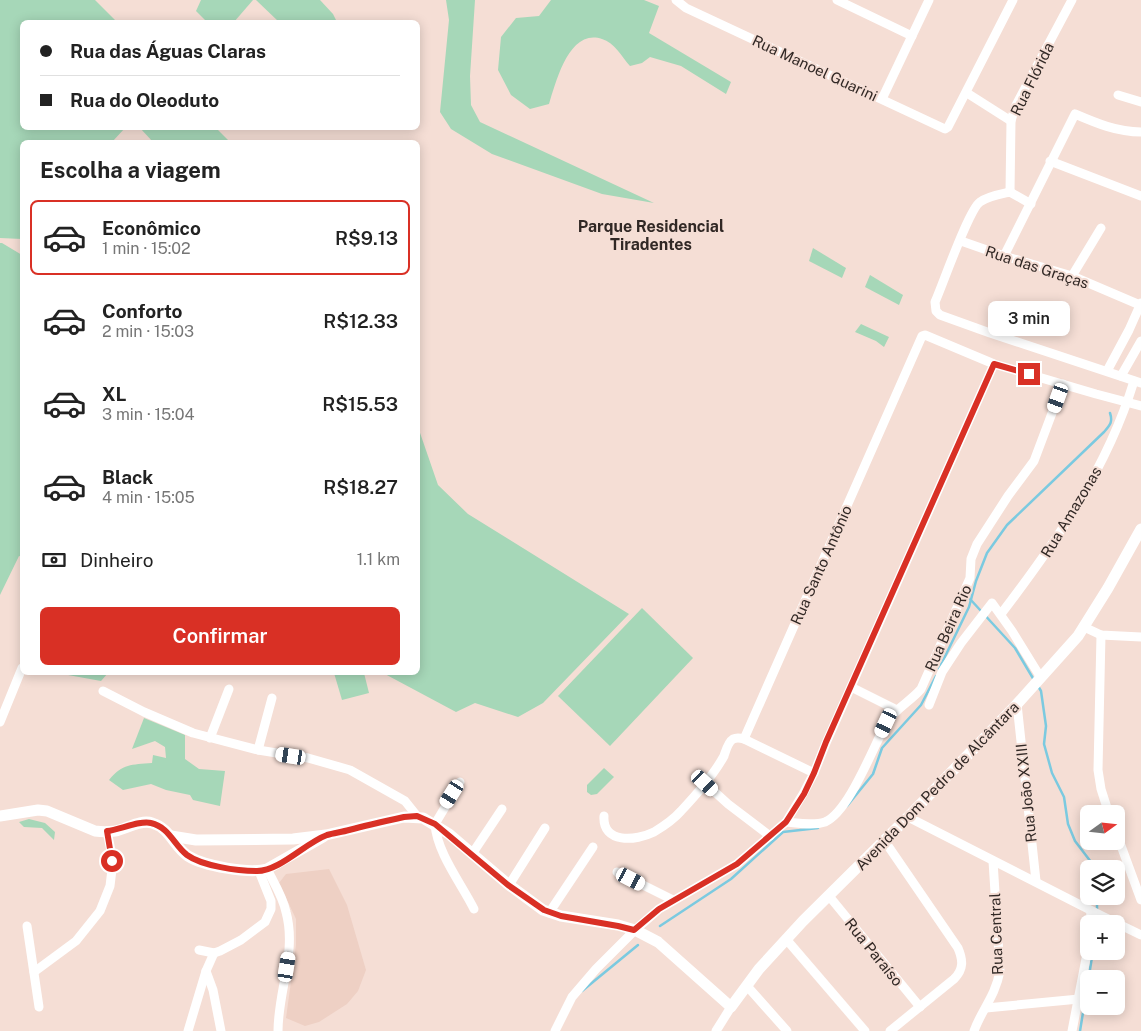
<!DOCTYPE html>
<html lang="pt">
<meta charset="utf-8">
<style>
:root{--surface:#fff;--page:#f2f2f2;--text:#222;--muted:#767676;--line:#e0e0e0;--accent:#d93025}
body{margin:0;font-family:"Public Sans",sans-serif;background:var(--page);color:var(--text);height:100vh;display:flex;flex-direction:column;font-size:19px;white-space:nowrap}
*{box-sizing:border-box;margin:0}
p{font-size:16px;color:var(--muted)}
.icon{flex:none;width:28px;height:28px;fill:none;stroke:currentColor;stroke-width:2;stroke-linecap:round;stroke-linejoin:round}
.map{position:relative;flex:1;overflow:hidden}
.details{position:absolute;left:20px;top:140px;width:400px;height:535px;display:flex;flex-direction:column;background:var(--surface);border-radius:8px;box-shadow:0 2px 12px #0003}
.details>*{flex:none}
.guide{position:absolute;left:20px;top:20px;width:400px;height:110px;border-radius:8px;box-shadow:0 2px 12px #0003;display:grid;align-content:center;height:110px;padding:0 20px;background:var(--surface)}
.needle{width:32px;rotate:75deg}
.tools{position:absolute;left:1080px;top:805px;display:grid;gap:10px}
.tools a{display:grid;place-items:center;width:45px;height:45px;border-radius:8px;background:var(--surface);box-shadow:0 2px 12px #0003;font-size:25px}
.end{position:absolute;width:22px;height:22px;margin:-11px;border:6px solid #d93025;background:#fff;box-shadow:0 0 0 2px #fff}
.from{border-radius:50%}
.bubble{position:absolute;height:35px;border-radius:8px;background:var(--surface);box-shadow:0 2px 12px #0003;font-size:16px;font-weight:600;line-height:35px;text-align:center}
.car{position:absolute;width:15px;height:30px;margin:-15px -8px;border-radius:6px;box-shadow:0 0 4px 1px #0007;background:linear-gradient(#fff 24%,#345 0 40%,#fff 0 76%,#345 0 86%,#fff 0)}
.guide b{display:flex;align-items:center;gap:18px;height:48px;font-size:19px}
.guide b+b{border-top:1px solid var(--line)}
.guide i{width:12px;height:12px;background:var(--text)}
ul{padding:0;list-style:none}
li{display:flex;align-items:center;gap:15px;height:75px;margin:0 10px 8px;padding:0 10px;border:2px solid transparent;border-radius:8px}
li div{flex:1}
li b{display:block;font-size:19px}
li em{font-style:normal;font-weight:600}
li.active{border-color:var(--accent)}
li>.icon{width:45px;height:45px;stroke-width:1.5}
h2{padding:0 20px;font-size:22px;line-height:60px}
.pay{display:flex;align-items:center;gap:12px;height:55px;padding:0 20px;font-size:19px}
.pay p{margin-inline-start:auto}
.action{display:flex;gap:10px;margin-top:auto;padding:10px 20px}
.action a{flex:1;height:58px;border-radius:8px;background:var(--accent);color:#fff;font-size:20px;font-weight:600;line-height:58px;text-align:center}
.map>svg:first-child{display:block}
.built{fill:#eed0c4}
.green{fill:#a6d7b8}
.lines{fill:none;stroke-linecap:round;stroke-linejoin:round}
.stream{stroke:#7bcae0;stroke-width:2.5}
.minor{stroke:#fff;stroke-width:9}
.tertiary{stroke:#fff;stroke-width:11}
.route{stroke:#d93025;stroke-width:6}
.labels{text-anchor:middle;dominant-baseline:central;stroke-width:4;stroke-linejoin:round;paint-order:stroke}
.street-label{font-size:15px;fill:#312825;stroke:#f5ded5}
.neighbourhood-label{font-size:16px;font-weight:bold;fill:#312825;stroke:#f5ded5}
</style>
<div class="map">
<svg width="1141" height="1031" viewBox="0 0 1141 1031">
<rect width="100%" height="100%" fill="#f5ded5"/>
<!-- built -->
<path class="built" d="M 329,869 L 347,905 L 366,970 L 358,991 L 347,1004 L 319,1022 L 305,1026 L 286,1018 L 296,945 L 296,919 L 279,883 L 286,874 Z"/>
<!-- green -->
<g class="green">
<path d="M 0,0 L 95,0 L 117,22 L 22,22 L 22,128 L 125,128 L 112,142 L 22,142 L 22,239 L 0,238 Z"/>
<path d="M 201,0 L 253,0 L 234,22 L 207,22 L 196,11 Z"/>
<path d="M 256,0 L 320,0 L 333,14 L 337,22 L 279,22 Z"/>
<path d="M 446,0 L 475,0 L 470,76 L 471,105 L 480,122 L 654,203 L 602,194 L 492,154 L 451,129 L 440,112 L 449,20 Z"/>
<path d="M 551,0 L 644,0 L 659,6 L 649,33 L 731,82 L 726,94 L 681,66 L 650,57 L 642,63 L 630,66 C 622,57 614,42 602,39 C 569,28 556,82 549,104 L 530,109 L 511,95 L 498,70 L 501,37 L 516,18 L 539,16 Z"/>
<path d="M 140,128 L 216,128 L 230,142 L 153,142 Z"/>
<path d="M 0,243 L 2,243 L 22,255 L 22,557 L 19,556 L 0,595 Z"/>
<path d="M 813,248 L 846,268 L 842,278 L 809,261 Z"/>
<path d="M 870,275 L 903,295 L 899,305 L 865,287 Z"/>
<path d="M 861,324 L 889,337 L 884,347 L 876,341 L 855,332 Z"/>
<path d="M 418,427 L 438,485 L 468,514 L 629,614 L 543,703 L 518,717 L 475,703 L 456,712 L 383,673 L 418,672 Z"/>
<path d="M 642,608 L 693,658 L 610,746 L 558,696 Z"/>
<path d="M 57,673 L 108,673 L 101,681 Z"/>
<path d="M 334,673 L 364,673 L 369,693 L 342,700 Z"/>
<path d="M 144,718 L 185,735 L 185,759 L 199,769 L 225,771 L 220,806 L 193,800 L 190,795 L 166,790 L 151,784 L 123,790 L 109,780 C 123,763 131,765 152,763 L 153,755 L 166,758 L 165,747 L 155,741 L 132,749 Z"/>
<path d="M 604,768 L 614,777 L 597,794 L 591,795 L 587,792 L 587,785 Z"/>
<path d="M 29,819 L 45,823 L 55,832 L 54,840 L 42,828 L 24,827 L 19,822 Z"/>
</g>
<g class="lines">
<!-- stream -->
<g class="stream">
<path d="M 970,599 L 1015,648 L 1034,680"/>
<path d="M 939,669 L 969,607 L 976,581 L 987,553 L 1007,525 L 1104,432 C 1110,425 1113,422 1110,413"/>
<path d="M 1038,686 L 1041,691 L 1046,726 L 1044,744 L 1052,773 L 1064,797 L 1068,824 L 1075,841 L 1091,862 L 1093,869"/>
<path d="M 847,806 L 873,774 L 882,748 L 921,705 L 936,676"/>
<path d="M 1097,910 L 1097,896"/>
<path d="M 1097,924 L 1097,915"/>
<path d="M 660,926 L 731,879 L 783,832 L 818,828"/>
<path d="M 582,991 L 638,945"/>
<path d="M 1080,1031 L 1093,951"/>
</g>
<!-- minor -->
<g class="minor">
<path d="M 676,0 L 686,8 L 945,129 L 948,127 L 1013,0"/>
<path d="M 837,0 L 912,36"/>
<path d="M 967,93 L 1011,121"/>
<path d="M 1118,95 L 1141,102"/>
<path d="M 882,99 L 929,0"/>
<path d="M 1050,161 L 1141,196"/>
<path d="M 1010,192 L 1011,121 L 1015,107 L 1072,0"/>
<path d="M 1031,204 L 1010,192 C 1001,194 988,196 980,202 C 969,209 943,284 935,302 L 936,311 L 940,315 L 990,333 L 1141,383"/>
<path d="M 961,241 L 1004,256 L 1072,276 L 1140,305"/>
<path d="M 1004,256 L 1075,114 C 1096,123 1117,132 1141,132"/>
<path d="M 1072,276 L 1101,228"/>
<path d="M 1107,371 L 1129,330 L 1141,303"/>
<path d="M 1121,376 L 1141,341"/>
<path d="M 1001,614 C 1056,542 1107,469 1134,381"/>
<path d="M 1084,627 L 1101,635 L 1141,637"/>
<path d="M 1101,635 L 1098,770 L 1101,789 L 1109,814"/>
<path d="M 851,687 L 897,710"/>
<path d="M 103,691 L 144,712 L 193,733 L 258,750 L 308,758 L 350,770 L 405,801 L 417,816"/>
<path d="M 1017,704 L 1036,881"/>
<path d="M 929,705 L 942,672 L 961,643 L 992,603 L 1012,631 L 1041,678"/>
<path d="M 0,722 L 22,668"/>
<path d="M 210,738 L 229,689"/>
<path d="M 744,739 L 814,773"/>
<path d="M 258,750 L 272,698"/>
<path d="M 460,782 L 435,824 C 437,853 461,883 474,909"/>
<path d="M 705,783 L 728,804 L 770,836"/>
<path d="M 604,816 C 602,844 636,841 654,832 C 664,826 674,819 681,811 C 697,794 713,776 724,756 C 726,750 728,742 733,739 C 737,737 741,738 744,739 L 922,336 L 925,335 L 994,364 L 1096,394 L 1141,406"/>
<path d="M 908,817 L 1102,916 L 1141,935"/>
<path d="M 786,822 C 798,823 813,826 825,822 C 849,812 873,747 886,724 C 894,709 910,702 921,689 L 970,578 L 971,559 L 977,544 L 1008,496 L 1034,461 L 1063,384"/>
<path d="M 1116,832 L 1141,900"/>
<path d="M 884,840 L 958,948 C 963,960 964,969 954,979 L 890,1031"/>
<path d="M 472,854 L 502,809"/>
<path d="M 267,869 C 274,883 283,897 286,912 C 297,952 278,991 278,1031"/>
<path d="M 617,872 L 673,900"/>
<path d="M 509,885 L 545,828"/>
<path d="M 829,896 L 920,1007"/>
<path d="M 549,913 L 593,847"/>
<path d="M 1090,924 L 1091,911"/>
<path d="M 27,926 L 39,1007"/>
<path d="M 786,939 L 865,1031"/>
<path d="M 199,950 L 214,953 L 220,951 L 241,940 L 265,922 L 271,909 L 271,901 L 259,871"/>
<path d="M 206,971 L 213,990 L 221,1031"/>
<path d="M 34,972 L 76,941 L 100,911 L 110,886 L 113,861 L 107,831"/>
<path d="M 747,986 L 787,1031"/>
<path d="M 986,1008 L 1079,999"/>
<path d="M 188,1031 L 206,971 L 214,953"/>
<path d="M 555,1031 L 572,997 L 596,969 L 635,930 L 659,909 L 737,864 L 786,822 L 803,794 L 814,773 L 826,743 L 994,364"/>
<path d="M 716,1031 L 731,1007"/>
<path d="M 974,1031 C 982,1009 995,997 1000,971 L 993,861"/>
<path d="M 1072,1031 L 1089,943"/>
</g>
<!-- tertiary -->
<g class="tertiary">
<path d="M 0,816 L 38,810 L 47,811 L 95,831 C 102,832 108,832 115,831 C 126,829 141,819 152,823 C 170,828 174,847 188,856 C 204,866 249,874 267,869 L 323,837"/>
<path d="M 171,836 L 196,840 L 293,839 L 326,835 L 404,817 L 423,818 L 449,834 L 509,885 L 543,910 L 561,916 L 618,925 L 635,930 L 658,942 L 731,1007 L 759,969 L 803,921 L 908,817 L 1017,704 L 1078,636 L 1108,588 L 1141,529"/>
</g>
</g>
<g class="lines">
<!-- route -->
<path class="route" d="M 112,861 L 107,831 C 119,830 140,820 151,823 C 169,827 174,845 187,855 C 202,866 238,871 257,871 C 280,871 305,843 327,835 C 334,833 342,832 349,830 C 368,825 386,821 404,817 L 417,816 L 435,824 L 508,885 L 544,910 L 561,916 L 618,926 L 634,930 L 659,909 L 737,864 L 786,822 L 804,794 L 814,773 L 826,742 L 994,364 L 1029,374"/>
</g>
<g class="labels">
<!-- street labels -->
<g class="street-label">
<text transform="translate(815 68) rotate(25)">Rua Manoel Guarini</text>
<text transform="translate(1032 79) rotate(-64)">Rua Flórida</text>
<text transform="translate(1037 267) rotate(18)">Rua das Graças</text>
<text transform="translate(1071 512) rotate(-59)">Rua Amazonas</text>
<text transform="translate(821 565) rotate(-66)">Rua Santo Antônio</text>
<text transform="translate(948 628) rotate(-66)">Rua Beira Rio</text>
<text transform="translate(937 786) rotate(-46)">Avenida Dom Pedro de Alcântara</text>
<text transform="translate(1026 793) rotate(-96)">Rua João XXIII</text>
<text transform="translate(996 934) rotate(-92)">Rua Central</text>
<text transform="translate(874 952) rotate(51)">Rua Paraíso</text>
</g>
<!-- neighbourhood labels -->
<g class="neighbourhood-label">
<text x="651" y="226">Parque Residencial<tspan x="651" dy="18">Tiradentes</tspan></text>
</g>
</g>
</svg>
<div class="tools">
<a><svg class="needle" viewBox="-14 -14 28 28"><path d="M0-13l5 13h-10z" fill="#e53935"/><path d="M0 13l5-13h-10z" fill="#767676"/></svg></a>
<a><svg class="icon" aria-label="layers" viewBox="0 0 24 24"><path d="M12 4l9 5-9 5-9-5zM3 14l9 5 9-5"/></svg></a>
<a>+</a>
<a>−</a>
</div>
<i class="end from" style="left:112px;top:861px"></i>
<i class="end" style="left:1029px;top:374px"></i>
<div class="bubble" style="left:988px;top:301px;width:82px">3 min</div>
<i class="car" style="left:1058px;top:398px;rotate:200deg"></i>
<i class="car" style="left:886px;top:723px;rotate:205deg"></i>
<i class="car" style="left:291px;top:756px;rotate:279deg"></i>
<i class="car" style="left:705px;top:783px;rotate:133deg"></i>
<i class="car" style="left:452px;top:794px;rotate:212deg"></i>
<i class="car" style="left:631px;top:879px;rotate:117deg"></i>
<i class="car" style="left:287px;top:967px;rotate:9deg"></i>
<div class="guide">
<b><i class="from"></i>Rua das Águas Claras</b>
<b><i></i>Rua do Oleoduto</b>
</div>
<section class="details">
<h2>Escolha a viagem</h2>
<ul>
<li class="active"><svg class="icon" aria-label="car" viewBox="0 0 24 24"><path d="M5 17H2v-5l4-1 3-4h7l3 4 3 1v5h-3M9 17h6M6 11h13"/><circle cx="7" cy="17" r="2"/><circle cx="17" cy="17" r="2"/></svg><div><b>Econômico</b><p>1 min · 15:02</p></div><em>R$9.13</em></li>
<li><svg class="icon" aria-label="car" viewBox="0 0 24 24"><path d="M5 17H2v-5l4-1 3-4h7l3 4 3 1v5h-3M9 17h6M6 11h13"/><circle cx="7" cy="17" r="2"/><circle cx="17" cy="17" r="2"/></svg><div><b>Conforto</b><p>2 min · 15:03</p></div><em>R$12.33</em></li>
<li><svg class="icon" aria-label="car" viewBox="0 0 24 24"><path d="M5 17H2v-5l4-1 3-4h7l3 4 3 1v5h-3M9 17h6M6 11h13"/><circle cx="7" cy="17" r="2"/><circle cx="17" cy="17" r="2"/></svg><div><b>XL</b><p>3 min · 15:04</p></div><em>R$15.53</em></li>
<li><svg class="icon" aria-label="car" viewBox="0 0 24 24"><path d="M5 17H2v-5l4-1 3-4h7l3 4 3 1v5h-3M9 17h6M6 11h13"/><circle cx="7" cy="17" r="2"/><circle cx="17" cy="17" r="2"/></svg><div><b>Black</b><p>4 min · 15:05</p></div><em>R$18.27</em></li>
</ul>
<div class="pay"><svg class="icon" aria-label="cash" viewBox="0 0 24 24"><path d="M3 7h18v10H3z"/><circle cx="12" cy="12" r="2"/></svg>Dinheiro<p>1.1 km</p></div>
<div class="action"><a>Confirmar</a></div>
</section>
</div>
